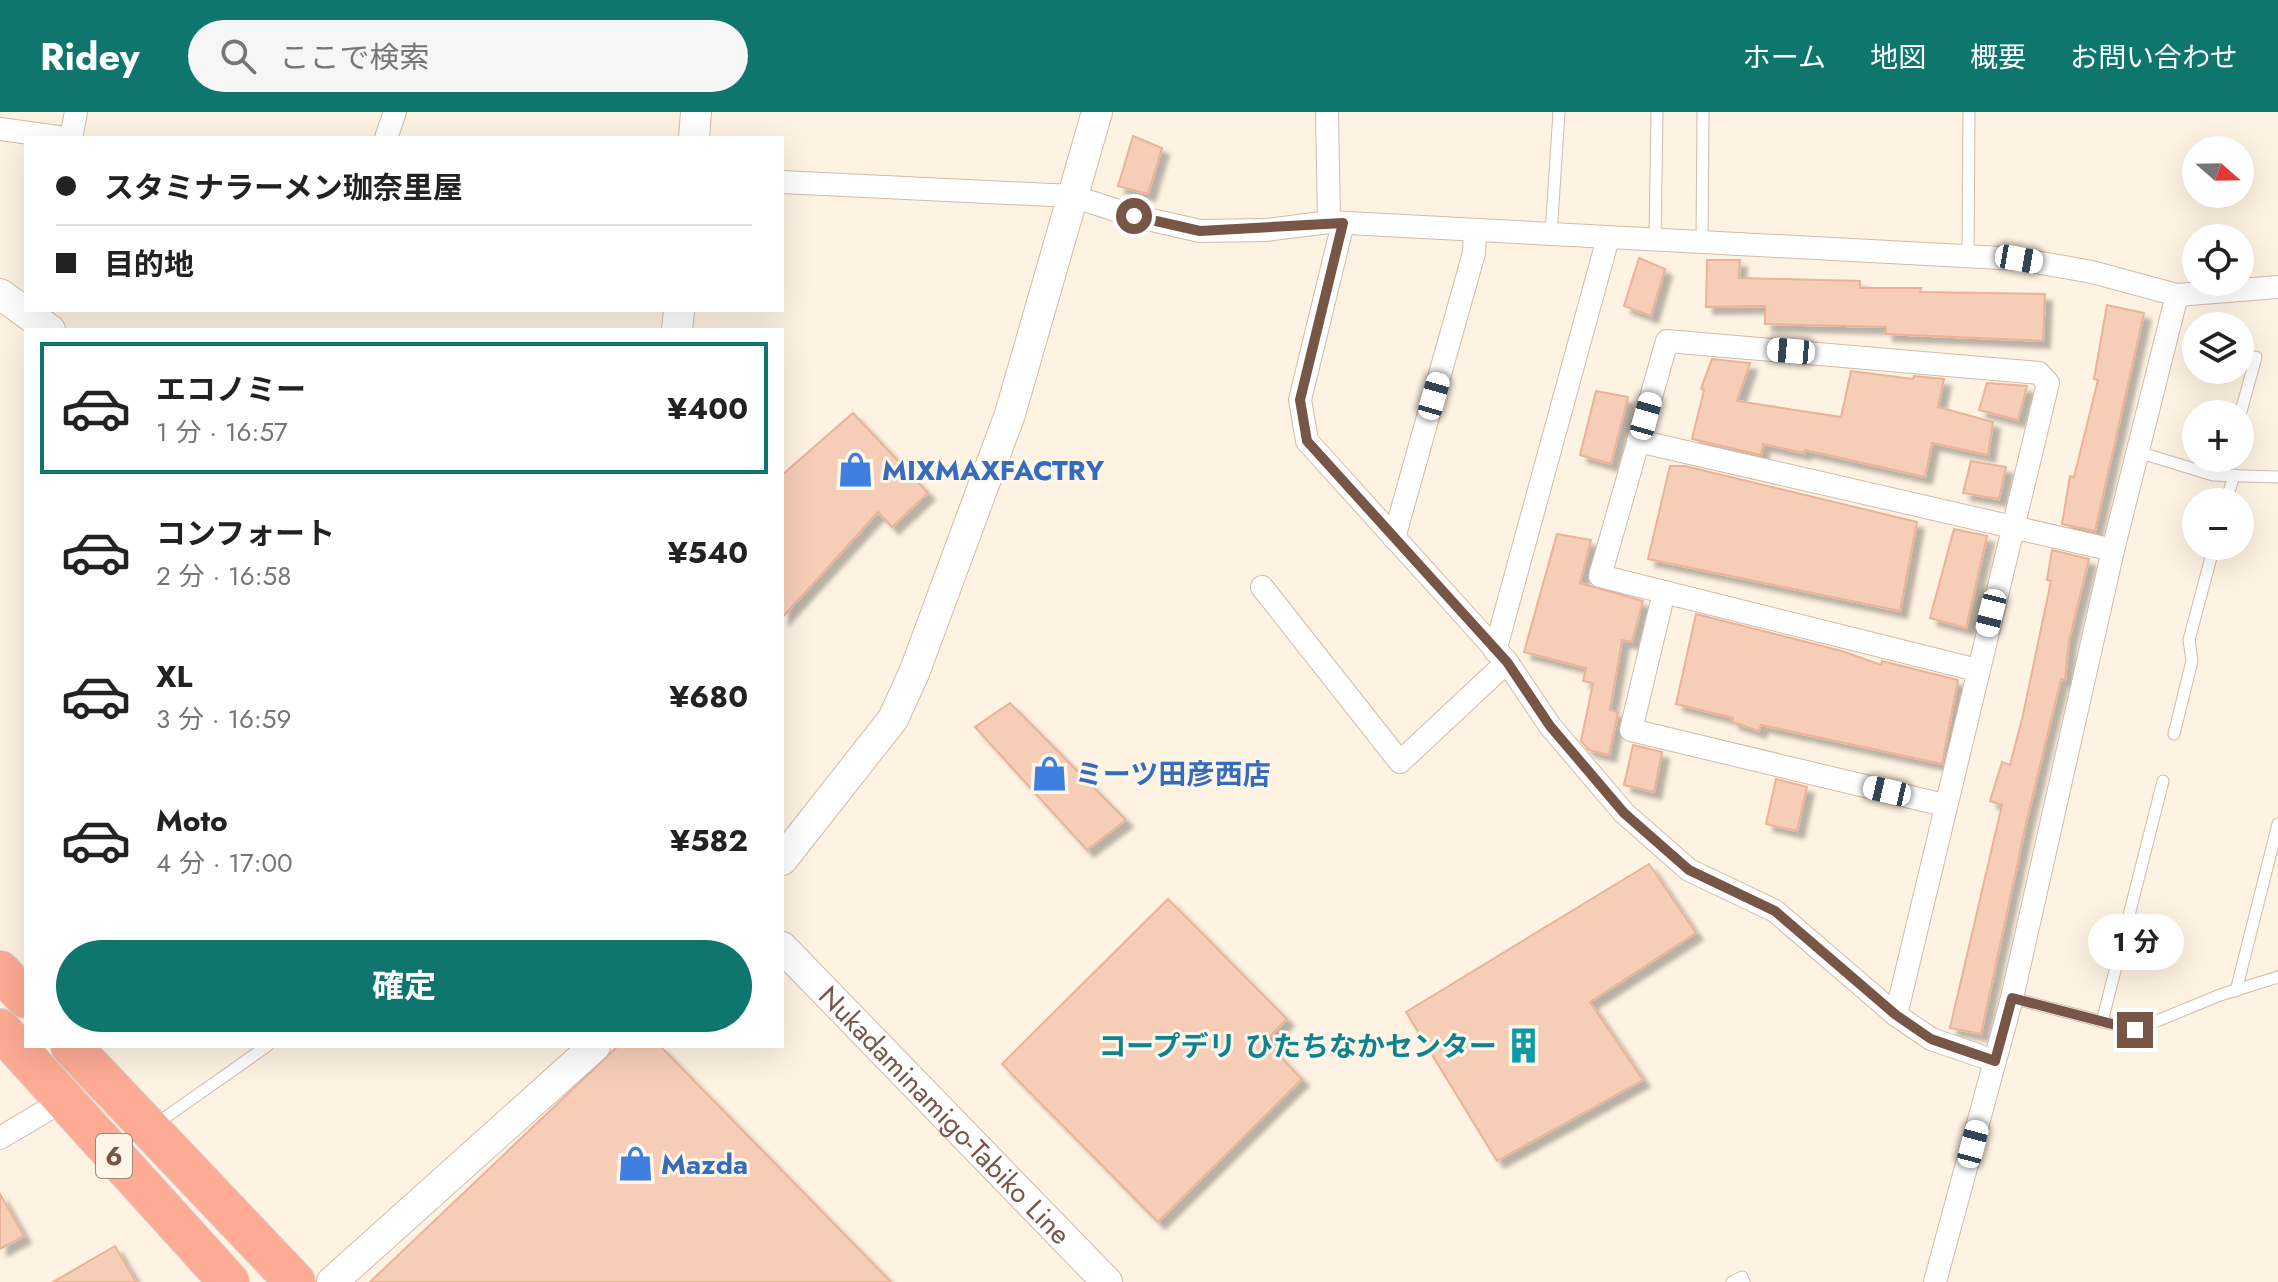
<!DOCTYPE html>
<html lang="ja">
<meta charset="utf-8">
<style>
:root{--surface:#fff;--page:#f6f6f6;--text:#222;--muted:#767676;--line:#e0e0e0;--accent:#0f766e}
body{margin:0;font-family:Jost,"Noto Sans JP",sans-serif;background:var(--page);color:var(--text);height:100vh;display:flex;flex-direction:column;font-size:30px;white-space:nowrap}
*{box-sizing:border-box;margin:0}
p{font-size:26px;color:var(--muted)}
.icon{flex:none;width:44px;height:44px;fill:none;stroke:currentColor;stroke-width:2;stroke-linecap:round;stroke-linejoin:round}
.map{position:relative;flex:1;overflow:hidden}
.side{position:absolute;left:24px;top:216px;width:760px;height:720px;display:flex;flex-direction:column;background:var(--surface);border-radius:0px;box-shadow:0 8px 32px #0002}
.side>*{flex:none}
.hud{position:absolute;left:24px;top:24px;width:760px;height:176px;border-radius:0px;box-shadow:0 8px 32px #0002;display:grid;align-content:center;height:176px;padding:0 32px;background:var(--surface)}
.needle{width:52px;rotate:110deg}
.controls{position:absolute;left:2182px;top:24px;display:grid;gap:16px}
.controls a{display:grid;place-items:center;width:72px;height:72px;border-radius:50%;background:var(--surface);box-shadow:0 8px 32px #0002;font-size:40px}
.end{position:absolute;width:36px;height:36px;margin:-18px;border:10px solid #785647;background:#fff;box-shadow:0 0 0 4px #fff}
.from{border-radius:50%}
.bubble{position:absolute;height:56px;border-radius:28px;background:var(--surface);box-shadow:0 8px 32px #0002;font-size:26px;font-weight:700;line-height:56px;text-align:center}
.car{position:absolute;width:24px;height:48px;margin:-24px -12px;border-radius:10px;box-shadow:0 0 6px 2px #0007;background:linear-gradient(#fff 24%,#345 0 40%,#fff 0 76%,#345 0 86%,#fff 0)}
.hud b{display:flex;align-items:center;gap:28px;height:76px;font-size:30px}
.hud b+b{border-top:2px solid var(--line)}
.hud i{width:20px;height:20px;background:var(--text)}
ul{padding:14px 0 0;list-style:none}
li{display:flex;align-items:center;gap:24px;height:132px;margin:0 16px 12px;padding:0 16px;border:4px solid transparent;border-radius:0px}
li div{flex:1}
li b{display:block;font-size:30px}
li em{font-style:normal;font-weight:700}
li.current{border-color:var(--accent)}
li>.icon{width:72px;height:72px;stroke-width:1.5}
.button{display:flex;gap:16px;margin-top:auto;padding:16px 32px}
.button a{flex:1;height:92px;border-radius:48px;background:var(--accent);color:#fff;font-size:32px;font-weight:700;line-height:92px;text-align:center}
header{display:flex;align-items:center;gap:48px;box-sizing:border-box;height:112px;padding:0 40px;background:var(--accent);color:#fff}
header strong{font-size:38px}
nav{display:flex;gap:44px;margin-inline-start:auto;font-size:28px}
.search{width:560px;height:72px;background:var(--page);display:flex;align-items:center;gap:20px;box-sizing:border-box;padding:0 28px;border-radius:44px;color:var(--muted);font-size:30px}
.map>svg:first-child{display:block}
.building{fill:#f6ceb8;stroke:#e9b397;stroke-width:2;filter:url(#shadow)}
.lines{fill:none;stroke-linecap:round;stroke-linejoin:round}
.lane-casing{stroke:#d2bbab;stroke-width:13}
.street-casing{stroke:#d2bbab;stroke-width:24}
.secondary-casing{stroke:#d6baa8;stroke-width:32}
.highway-casing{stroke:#dcd3cf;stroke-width:42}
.lane{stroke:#fff;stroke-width:11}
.street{stroke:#fff;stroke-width:22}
.secondary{stroke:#fff;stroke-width:30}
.highway{stroke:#fdab94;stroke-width:40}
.route{stroke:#785647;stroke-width:10}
.labels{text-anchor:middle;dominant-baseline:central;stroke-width:6;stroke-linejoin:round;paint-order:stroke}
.shield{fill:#fff6ea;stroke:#a08678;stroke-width:2}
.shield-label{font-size:26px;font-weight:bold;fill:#785647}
.shop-label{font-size:28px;font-weight:bold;fill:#366cbe;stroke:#fff6ea;text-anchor:start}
.culture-label{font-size:28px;font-weight:bold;fill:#0d838f;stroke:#fff6ea;text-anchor:end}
.street-label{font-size:28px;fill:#785647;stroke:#fff6ea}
</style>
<header>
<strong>Ridey</strong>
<div class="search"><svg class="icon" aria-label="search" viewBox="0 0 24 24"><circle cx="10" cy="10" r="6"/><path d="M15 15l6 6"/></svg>ここで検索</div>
<nav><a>ホーム</a><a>地図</a><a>概要</a><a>お問い合わせ</a></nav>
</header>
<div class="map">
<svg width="2278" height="1170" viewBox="0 0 2278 1170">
<defs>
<filter id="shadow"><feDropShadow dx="7" dy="7" stdDeviation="2" flood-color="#0004"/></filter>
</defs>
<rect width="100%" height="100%" fill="#fef2e2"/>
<!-- building -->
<g class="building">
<path d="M 1133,24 L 1162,36 L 1148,82 L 1118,74 Z"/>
<path d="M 1639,146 L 1665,157 L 1651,204 L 1624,194 Z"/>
<path d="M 1707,148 L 1740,148 L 1739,166 L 1860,169 L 1860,176 L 1921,176 L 1920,180 L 2045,182 L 2043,229 L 1886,222 L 1886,215 L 1765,212 L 1765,194 L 1706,195 Z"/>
<path d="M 2107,193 L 2144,201 L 2095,419 L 2062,412 L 2070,364 L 2074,365 L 2098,268 L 2094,267 Z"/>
<path d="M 1712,247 L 1750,251 L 1737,289 L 1841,305 L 1851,259 L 1913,267 L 1914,264 L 1944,267 L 1938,295 L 1993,310 L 1988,343 L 1932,331 L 1925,365 L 1805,338 L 1804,341 L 1763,332 L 1761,343 L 1692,327 L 1704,278 L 1701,277 Z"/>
<path d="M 1987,271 L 2027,274 L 2018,308 L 1979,298 Z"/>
<path d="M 1596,279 L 1628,285 L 1611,352 L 1580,343 Z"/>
<path d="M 853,301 L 928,381 L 892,415 L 878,400 L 782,506 L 782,363 Z"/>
<path d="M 1971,349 L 2006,355 L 1999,387 L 1963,381 Z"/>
<path d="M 1670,354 L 1685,354 L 1917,410 L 1900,499 L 1648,447 Z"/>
<path d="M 1954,417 L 1987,424 L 1966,516 L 1930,506 Z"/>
<path d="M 1557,422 L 1591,428 L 1580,471 L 1643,489 L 1632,530 L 1622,528 L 1610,598 L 1618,600 L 1609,643 L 1589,638 L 1581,629 L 1593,571 L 1583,569 L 1586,556 L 1524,540 Z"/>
<path d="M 2052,438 L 2089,447 L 2069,529 L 2065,568 L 2061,567 L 2027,707 L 1981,922 L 1950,916 L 2002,693 L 1990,689 L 2002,650 L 2010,653 L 2023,603 L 2051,469 L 2047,468 Z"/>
<path d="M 1696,502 L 1842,539 L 1881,553 L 1882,549 L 1958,568 L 1942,652 L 1761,613 L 1759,619 L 1732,610 L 1733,606 L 1676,592 Z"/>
<path d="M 1010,591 L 1126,708 L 1087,738 L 975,615 Z"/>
<path d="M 1633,633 L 1662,640 L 1654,680 L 1624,673 Z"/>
<path d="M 1776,667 L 1807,675 L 1797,719 L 1766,712 Z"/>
<path d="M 1649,752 L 1696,821 L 1590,890 L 1643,968 L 1497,1049 L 1406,900 Z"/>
<path d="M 1168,787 L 1287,907 L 1265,929 L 1302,967 L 1158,1110 L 1002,952 Z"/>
<path d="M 618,934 L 660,934 L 891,1170 L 370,1170 Z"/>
<path d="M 0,1082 L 24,1124 L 0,1137 Z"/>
<path d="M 115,1134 L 136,1170 L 53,1170 Z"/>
</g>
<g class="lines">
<defs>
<g id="lane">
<path d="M 1551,123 L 1559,0"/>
<path d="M 1655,129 L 1657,0"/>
<path d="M 1702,131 L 1703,0"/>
<path d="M 1968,145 L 1969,0"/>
<path d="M 2240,303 L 2256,245"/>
<path d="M 2138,340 L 2213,363 L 2278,365"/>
<path d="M 2223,363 L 2228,346"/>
<path d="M 2226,390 L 2234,363"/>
<path d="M 2174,622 L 2192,549 L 2189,528 L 2214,434"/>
<path d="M 2236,879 L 2278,712"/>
<path d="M 2012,886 L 2135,918 L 2220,883 L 2278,865"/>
<path d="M 2102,910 L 2163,669"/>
<path d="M 156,1012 L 267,934"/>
<path d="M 1732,1170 L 1742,1165 L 1744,1170"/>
</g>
<g id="street">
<path d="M 1327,0 L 1329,110"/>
<path d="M 0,17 L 65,26"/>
<path d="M 71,26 L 76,0"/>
<path d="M 386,26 L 395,0"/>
<path d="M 782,70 L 1072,84 L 1134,104 L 1200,119 L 1266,118 L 1329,110 L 2019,147 L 2092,160 L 2177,183 L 2278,175"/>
<path d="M 1343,111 L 1300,288 L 1307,329 L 1507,550 L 1550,614 L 1624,701 L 1689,758 L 1775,799 L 1896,903 L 1931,927 L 1995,949"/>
<path d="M 1638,329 L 2113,438"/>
<path d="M 1394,426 L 1474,141 L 1475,119"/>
<path d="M 1262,475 L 1400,650 L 1507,550"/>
<path d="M 1664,480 L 1631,618 L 1944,693"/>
<path d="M 1495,539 L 1608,126"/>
<path d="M 1896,903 L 2048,271 L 2039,261 L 1667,229 L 1600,464 L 1977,558"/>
<path d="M 0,1026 L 64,988"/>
<path d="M 1935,1170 L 2012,886 L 2113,438 L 2177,183"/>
</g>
<g id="secondary">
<path d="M 694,26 L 696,0"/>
<path d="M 0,182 L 50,218"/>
<path d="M 677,218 L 679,198"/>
<path d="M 782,748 L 893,607 L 914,561 L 1010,302 L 1097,0"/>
<path id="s1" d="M 782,835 L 1107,1170"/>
<path d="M 332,1170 L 595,934"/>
</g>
<g id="highway">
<path d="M 0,859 L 26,886"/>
<path d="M 0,917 L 229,1170"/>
<path d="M 71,934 L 295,1170"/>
</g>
</defs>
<!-- lane casing -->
<use href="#lane" class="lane-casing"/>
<!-- street casing -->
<use href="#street" class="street-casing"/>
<!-- secondary casing -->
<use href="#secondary" class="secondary-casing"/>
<!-- highway casing -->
<use href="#highway" class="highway-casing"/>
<!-- lane -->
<use href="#lane" class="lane"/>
<!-- street -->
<use href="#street" class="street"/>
<!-- secondary -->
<use href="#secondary" class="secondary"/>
<!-- highway -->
<use href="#highway" class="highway"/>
</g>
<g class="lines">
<!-- route -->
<path class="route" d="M 1134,104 L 1200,119 L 1343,111 L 1300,288 L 1307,329 L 1507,550 L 1550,614 L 1624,701 L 1689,758 L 1775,799 L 1896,903 L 1931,927 L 1995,949 L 2012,886 L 2135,918"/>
</g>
<!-- icons -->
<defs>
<symbol id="shop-bare" viewBox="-9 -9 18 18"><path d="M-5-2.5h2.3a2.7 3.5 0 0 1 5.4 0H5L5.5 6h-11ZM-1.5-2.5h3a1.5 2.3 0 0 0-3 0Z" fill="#3f7fe0" stroke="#fff6ea" stroke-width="2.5" paint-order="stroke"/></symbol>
<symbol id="building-bare" viewBox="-9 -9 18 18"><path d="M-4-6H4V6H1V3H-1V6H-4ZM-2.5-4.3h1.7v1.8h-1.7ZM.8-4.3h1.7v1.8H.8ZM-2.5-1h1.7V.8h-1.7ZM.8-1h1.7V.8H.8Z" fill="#0f9aa8" stroke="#fff6ea" stroke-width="2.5" paint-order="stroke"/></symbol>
</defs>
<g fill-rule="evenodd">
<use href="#shop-bare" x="830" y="332" width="51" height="51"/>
<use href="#shop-bare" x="1024" y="636" width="51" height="51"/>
<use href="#building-bare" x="1498" y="908" width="51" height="51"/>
<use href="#shop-bare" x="610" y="1026" width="51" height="51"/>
</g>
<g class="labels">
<!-- shield labels -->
<rect class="shield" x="96" y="1022" width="36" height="44" rx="6"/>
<g class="shield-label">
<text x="114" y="1044">6</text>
</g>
<!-- shop labels -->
<g class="shop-label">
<text x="882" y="358">MIXMAXFACTRY</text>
<text x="1075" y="662">ミーツ田彦西店</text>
<text x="661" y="1052">Mazda</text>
</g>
<!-- culture labels -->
<g class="culture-label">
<text x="1497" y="934">コープデリ ひたちなかセンター</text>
</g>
<!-- street labels -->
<g class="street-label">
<text stroke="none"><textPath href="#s1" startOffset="234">Nukadaminamigo-Tabiko Line</textPath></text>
</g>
</g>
</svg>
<div class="controls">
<a><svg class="needle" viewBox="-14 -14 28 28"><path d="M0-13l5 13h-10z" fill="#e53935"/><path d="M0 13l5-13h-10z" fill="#767676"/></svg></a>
<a><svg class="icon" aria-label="locate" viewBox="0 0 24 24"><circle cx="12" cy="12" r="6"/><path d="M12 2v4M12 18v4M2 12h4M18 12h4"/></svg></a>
<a><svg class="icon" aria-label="layers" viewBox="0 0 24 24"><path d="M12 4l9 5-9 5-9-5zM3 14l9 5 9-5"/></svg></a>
<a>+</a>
<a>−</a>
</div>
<i class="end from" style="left:1134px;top:104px"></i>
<i class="end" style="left:2135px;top:918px"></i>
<div class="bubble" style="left:2088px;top:802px;width:96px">1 分</div>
<i class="car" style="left:2019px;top:147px;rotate:100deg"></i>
<i class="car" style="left:1791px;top:239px;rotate:275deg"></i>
<i class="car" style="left:1434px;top:284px;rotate:16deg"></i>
<i class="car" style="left:1646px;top:304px;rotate:16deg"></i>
<i class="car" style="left:1991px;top:501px;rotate:194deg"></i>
<i class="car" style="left:1887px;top:679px;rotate:283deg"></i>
<i class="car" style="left:1973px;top:1032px;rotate:15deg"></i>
<div class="hud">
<b><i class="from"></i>スタミナラーメン珈奈里屋</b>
<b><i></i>目的地</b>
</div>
<section class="side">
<ul>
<li class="current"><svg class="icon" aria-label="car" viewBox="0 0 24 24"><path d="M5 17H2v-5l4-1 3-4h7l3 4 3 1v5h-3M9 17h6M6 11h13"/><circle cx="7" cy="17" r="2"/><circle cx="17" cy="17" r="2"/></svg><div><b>エコノミー</b><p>1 分 · 16:57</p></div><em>¥400</em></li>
<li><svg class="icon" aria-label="car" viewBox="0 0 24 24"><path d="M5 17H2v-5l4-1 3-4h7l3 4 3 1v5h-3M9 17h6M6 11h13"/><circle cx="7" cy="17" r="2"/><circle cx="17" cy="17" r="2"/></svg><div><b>コンフォート</b><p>2 分 · 16:58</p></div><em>¥540</em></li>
<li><svg class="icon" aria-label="car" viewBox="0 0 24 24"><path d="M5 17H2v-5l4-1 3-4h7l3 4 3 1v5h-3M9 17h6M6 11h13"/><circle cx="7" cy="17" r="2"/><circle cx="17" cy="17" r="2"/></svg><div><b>XL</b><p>3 分 · 16:59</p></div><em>¥680</em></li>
<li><svg class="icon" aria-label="car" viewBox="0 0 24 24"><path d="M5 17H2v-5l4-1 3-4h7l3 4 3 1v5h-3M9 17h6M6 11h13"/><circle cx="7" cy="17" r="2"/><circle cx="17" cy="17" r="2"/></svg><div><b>Moto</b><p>4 分 · 17:00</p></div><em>¥582</em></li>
</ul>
<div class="button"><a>確定</a></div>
</section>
</div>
